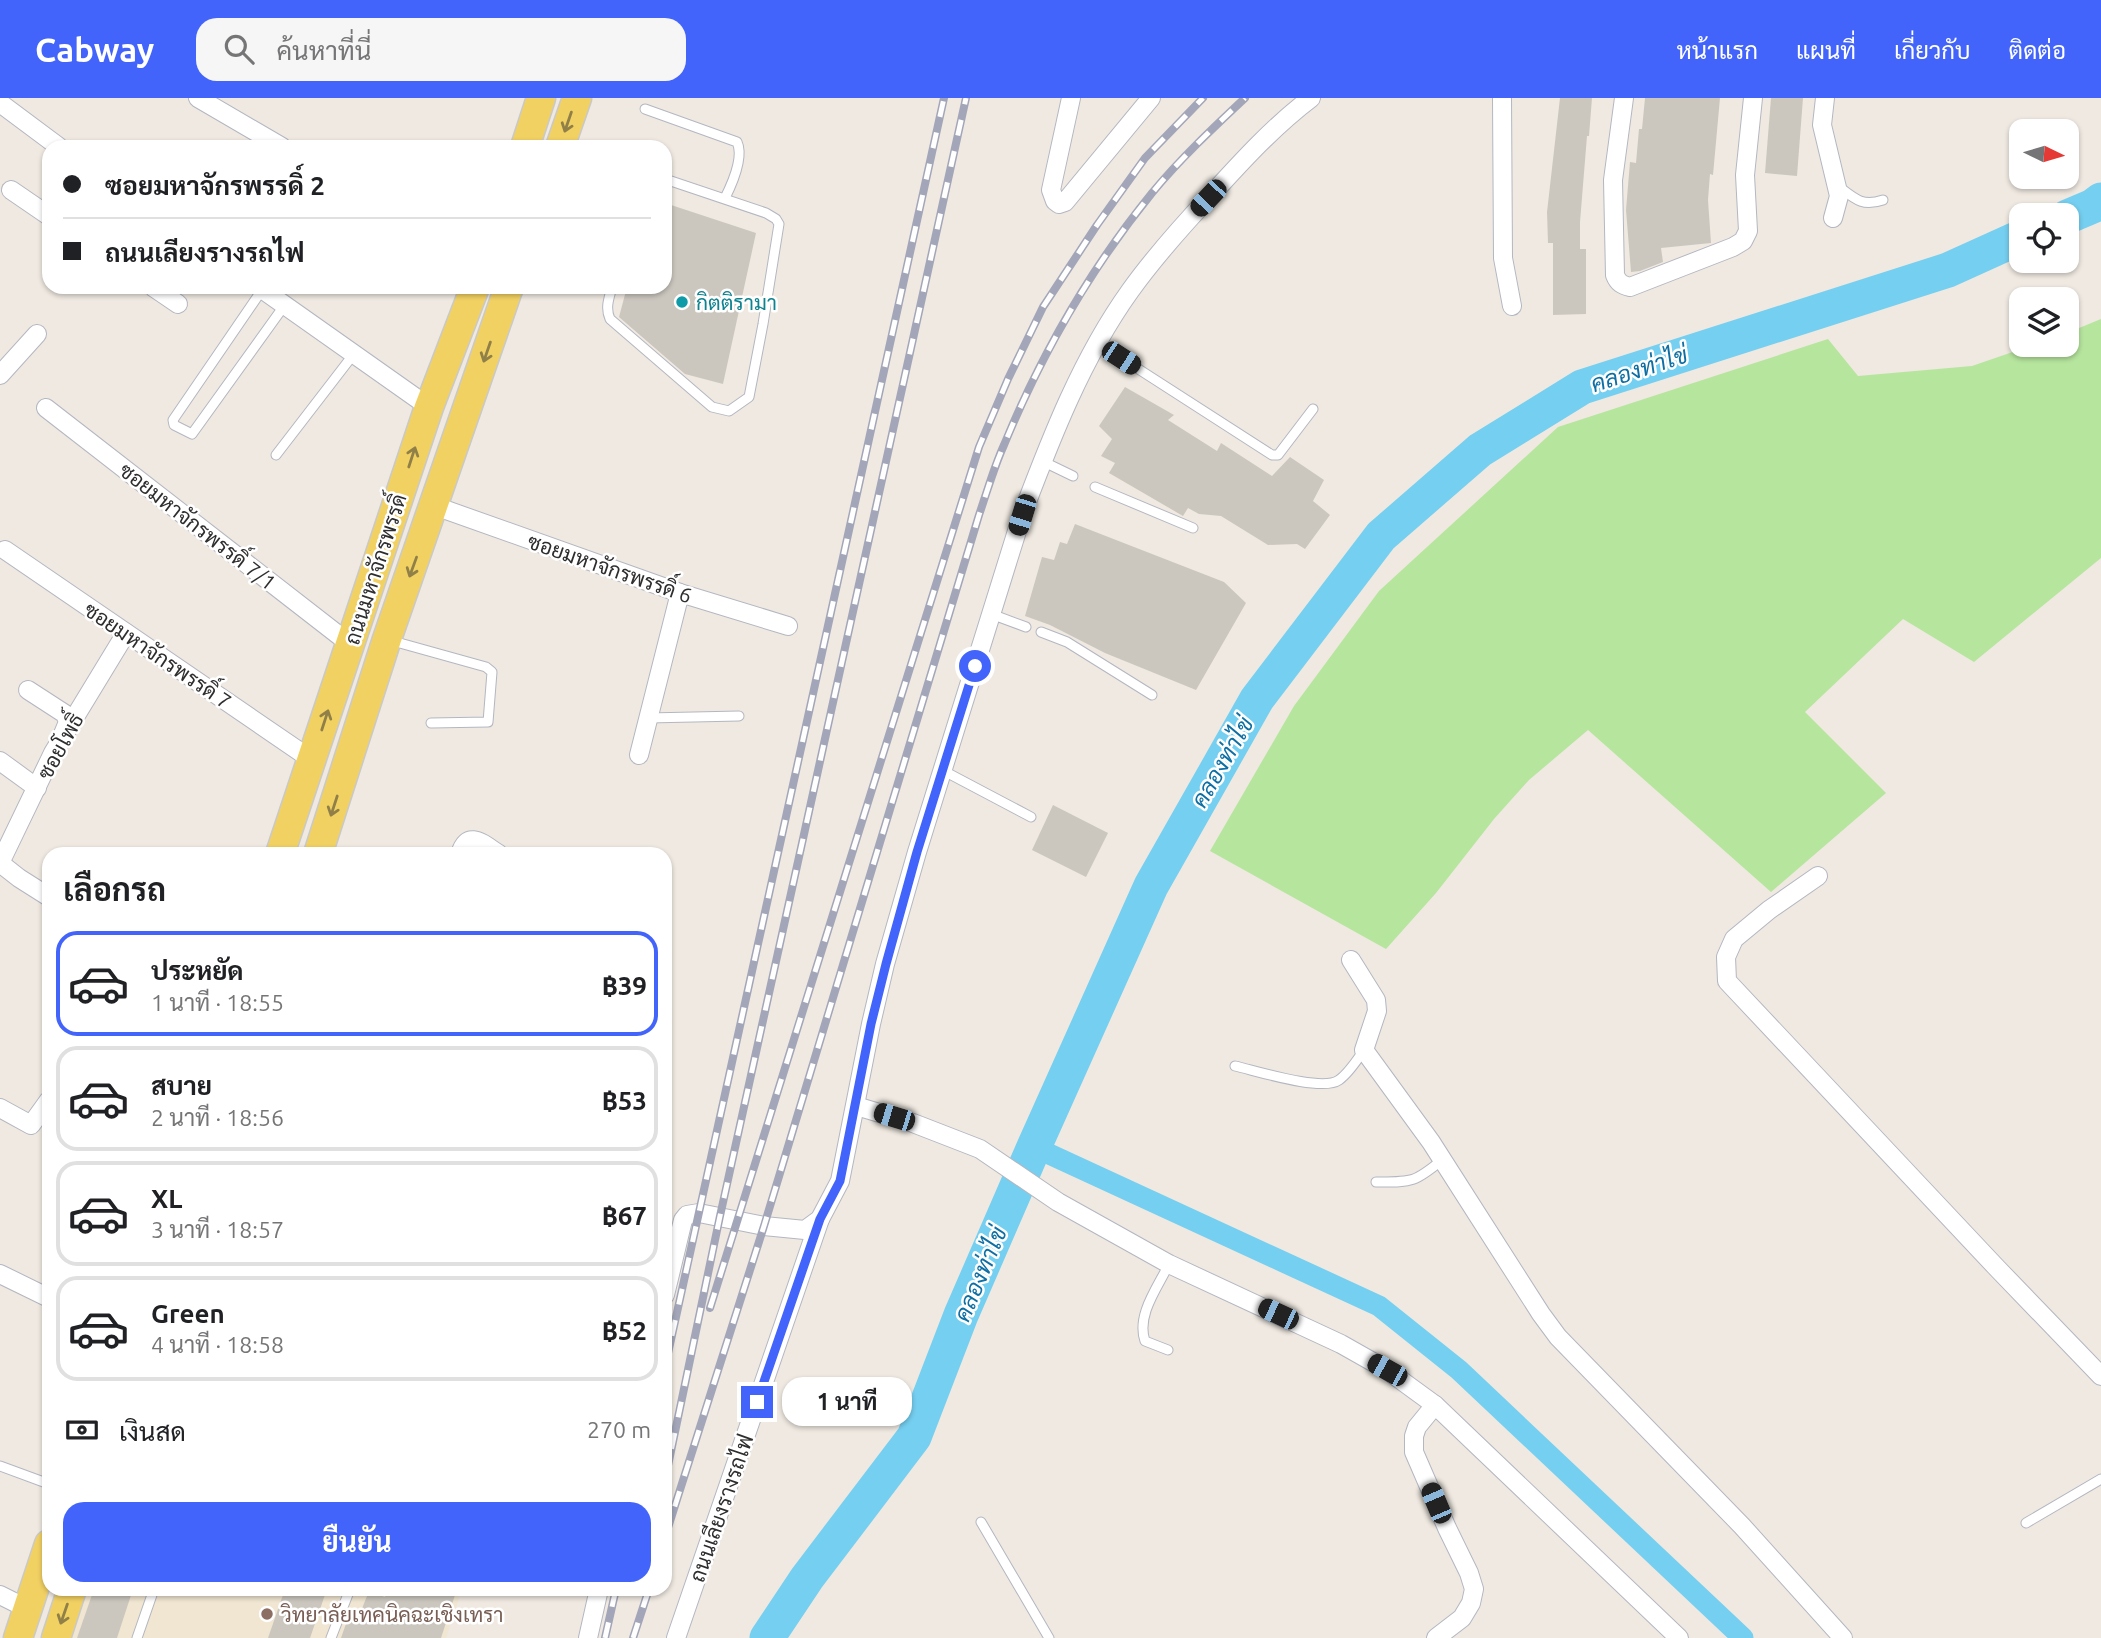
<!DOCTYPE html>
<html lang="th">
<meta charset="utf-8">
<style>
:root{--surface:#fff;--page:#f6f6f6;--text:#202124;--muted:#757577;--line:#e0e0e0;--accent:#4264fb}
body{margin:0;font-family:Ubuntu,Sarabun,sans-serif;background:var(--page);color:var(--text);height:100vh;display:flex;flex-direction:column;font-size:26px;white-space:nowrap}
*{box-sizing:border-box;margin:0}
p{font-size:23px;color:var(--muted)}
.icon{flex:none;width:38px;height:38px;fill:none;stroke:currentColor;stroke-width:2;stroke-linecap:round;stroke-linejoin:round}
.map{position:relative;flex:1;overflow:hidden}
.sheet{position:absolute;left:42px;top:749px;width:630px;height:749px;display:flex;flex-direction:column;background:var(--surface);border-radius:21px;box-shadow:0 2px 5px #0004}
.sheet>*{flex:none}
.top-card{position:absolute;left:42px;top:42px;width:630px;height:154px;border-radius:21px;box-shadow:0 2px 5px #0004;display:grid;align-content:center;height:154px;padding:0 21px;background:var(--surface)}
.needle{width:46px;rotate:95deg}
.buttons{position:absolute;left:2009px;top:21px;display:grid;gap:14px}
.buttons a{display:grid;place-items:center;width:70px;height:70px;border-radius:14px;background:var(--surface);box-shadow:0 2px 5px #0004;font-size:35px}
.end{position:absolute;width:32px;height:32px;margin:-16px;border:9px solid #4264fb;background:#fff;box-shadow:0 0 0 4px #fff}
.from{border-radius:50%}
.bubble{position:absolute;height:49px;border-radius:21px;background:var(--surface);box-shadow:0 2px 5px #0004;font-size:23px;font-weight:700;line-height:49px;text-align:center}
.car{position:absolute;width:21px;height:42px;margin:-21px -10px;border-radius:9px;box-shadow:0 0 5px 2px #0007;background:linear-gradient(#222 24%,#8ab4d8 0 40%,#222 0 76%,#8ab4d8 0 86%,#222 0)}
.top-card b{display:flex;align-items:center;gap:24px;height:66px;font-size:26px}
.top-card b+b{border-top:2px solid var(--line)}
.top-card i{width:18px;height:18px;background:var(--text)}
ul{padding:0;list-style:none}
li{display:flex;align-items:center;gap:21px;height:105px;margin:0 14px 10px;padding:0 7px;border:4px solid var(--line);border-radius:21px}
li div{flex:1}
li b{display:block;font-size:26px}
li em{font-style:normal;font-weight:700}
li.active{border-color:var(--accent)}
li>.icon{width:63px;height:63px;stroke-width:1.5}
h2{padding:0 21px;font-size:32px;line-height:84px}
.pay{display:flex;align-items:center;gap:18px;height:77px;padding:0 21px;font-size:26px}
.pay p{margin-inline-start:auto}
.primary-button{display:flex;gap:14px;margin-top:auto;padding:14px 21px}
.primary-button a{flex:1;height:80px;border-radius:21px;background:var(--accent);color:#fff;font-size:28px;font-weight:700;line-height:80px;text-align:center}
header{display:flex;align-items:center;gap:42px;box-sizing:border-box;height:98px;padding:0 35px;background:var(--accent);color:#fff}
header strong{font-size:33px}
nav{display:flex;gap:38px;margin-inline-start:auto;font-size:24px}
.search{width:490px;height:63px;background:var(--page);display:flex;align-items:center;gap:18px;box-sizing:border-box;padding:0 24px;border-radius:21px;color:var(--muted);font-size:26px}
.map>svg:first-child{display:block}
.education{fill:#f0e6d1}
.green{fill:#b6e59e}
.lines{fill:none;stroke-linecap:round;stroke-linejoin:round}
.canal{stroke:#75cff0;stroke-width:21}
.river{stroke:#75cff0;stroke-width:35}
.building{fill:#cbc7bf}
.service-casing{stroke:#b4b7c1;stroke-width:11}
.minor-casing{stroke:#b4b7c1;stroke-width:20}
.primary-casing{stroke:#c9c9c9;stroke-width:31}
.service{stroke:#fff;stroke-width:9}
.minor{stroke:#fff;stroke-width:18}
.primary{stroke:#f2d163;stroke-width:28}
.rail-casing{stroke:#a3a6b8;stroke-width:8}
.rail{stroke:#fff;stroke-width:5;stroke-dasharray:16;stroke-linecap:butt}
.oneway{stroke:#908048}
.route{stroke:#4264fb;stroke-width:9}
.culture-dot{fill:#0f9aa8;stroke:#fff;stroke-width:2.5}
.education-dot{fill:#8d6e63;stroke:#fff;stroke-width:2.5}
.labels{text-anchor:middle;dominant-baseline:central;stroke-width:5;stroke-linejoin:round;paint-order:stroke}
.culture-label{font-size:21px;fill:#0d838f;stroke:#fff;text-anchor:start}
.street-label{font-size:21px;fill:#2e2e2e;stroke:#fff}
.education-label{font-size:21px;fill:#785e54;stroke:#fff;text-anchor:start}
.water-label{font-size:23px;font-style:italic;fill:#0d6fa3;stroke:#fff}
</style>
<header>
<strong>Cabway</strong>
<div class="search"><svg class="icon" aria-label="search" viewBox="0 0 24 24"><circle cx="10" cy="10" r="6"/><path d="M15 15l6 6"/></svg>ค้นหาที่นี่</div>
<nav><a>หน้าแรก</a><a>แผนที่</a><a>เกี่ยวกับ</a><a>ติดต่อ</a></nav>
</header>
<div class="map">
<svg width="2101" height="1540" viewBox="0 0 2101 1540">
<rect width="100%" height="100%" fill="#efe9e1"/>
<!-- education -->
<path class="education" d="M 88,1491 L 462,1491 L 446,1540 L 72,1540 Z"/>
<!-- green -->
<path class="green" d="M 2101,221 L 2101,460 L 1974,564 L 1903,521 L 1805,614 L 1886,695 L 1771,794 L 1588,632 L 1529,682 L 1494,721 L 1436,795 L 1386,851 L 1210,753 L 1294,608 L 1379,493 L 1558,329 L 1828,241 L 1858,278 L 1972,268 L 2033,247 L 2067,247 L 2067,235 Z"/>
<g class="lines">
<!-- canal -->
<path class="canal" d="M 1034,1049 L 1379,1208 L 1459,1272 L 1743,1540"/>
<!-- river -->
<g class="river">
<path d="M 2067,119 L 2093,108 L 2101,102"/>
<path d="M 767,1540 L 807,1480 L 914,1339 L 961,1217 L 1034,1049 L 1151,788 L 1257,601 L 1381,438 L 1480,352 L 1582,289 L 1948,172 L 2021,139"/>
</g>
</g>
<!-- building -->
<g class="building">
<path d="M 1560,0 L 1592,0 L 1589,38 L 1587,38 L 1580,124 L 1580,151 L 1586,151 L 1586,216 L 1553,217 L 1553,145 L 1548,145 L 1547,114 Z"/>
<path d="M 1645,0 L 1720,0 L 1713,77 L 1710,76 L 1708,102 L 1711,145 L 1661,150 L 1663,164 L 1640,173 L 1631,174 L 1626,112 L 1630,64 L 1636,65 L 1639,31 L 1642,31 Z"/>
<path d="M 1771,0 L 1803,0 L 1797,78 L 1765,75 Z"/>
<path d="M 665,105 L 756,135 L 723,286 L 685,276 L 619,219 L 627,189 L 665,189 Z"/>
<path d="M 1125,289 L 1174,317 L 1168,322 L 1217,353 L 1221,345 L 1272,378 L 1290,359 L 1324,382 L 1313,403 L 1330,417 L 1305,451 L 1297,446 L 1268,447 L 1221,418 L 1199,416 L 1188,410 L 1183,418 L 1109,375 L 1115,365 L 1101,358 L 1112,341 L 1099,328 Z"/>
<path d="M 1075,426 L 1224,484 L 1246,505 L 1196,592 L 1105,555 L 1050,527 L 1025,518 L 1042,459 L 1054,462 L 1060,444 L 1067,446 Z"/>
<path d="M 1053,707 L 1108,735 L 1086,779 L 1032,752 Z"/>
<path d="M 94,1491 L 133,1491 L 117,1540 L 77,1540 Z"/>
<path d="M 285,1491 L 327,1491 L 310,1540 L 268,1540 Z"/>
<path d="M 388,1491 L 457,1491 L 441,1540 L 341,1540 L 348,1520 L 357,1523 L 369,1493 L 385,1499 Z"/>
</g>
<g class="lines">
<defs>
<g id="service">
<path d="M 645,11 L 737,44 C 744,59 732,86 725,100"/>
<path d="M 1838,88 C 1855,101 1862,109 1883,102"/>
<path d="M 612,189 C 609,200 605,210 610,221 L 712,309 L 729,313 L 749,299 L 763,226 L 779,126 L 776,121 L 766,115 L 665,81"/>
<path d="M 262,192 L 173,322 L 174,327 L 192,336 L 284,208"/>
<path d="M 1098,245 L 1272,357 L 1278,357 L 1313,311"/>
<path d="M 276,357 L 353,257"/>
<path d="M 1042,363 L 1073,378"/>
<path d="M 1095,389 L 1193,430"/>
<path d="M 991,516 L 1026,529"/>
<path d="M 1041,534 L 1067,544 L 1152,597"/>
<path d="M 389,542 L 486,569 L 492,574 L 488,624 L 431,625"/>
<path d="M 648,620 L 739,618"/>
<path d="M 942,672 L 1031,719"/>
<path d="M 1235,968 C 1257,973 1322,994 1339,982 C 1349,975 1357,962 1364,952"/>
<path d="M 1376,1084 C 1412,1084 1414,1085 1442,1062"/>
<path d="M 1168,1252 L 1145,1243 C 1136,1217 1158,1189 1169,1166"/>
<path d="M 0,1368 L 49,1386"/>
<path d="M 981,1424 L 1049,1540"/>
<path d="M 2026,1425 L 2101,1381"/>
<path d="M 137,1540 L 154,1491"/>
<path d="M 331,1540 L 350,1491"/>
</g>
<g id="minor">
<path d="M 198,0 L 282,49"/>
<path d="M 1071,0 L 1051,92 L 1055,103 L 1059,106 L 1065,104 L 1151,0"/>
<path d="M 1502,0 L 1503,160 L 1512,208"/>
<path d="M 1624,0 L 1613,82 L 1615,177 C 1618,185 1622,187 1630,189 L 1733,149 L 1743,143 L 1748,133 L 1745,77 L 1753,0"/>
<path d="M 1825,0 L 1822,27 L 1839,98 L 1833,120"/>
<path d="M 0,5 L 59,49"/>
<path d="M 11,92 L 49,118"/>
<path d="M 153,189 L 178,206"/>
<path d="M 259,189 L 429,309"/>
<path d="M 0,277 L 37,236"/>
<path d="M 46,310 L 350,546"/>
<path d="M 435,408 L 680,495 L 788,528"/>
<path d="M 5,452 L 312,662"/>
<path d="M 28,592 L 65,616 L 68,624 L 63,636"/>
<path d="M 639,657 L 680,495"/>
<path d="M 0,663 L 37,690"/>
<path d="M 460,756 C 468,730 484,747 499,756"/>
<path d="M 0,765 L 53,655 L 126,535"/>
<path d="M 0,765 L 19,780 L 49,799"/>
<path d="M 1818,778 L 1769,812 L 1734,841 L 1726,859 L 1727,883 L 1995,1168 L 2101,1278"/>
<path d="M 1351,862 L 1376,902 L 1377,913 L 1364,952 L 1431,1044 L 1541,1216 L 1558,1239 L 1742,1428 L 1843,1540"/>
<path d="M 856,1008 L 913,1025 L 980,1051 L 1058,1104 L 1169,1166 L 1341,1246 L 1387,1272 L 1435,1307 L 1679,1540"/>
<path d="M 0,1010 L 31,1027 L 49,1002"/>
<path d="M 0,1176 L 49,1200"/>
<path d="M 665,1197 L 683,1122 L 687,1117 L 699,1115 L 764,1128 L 805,1132 L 820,1121 L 840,1083 L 871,926 L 885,866 L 917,754 L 1022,417 C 1051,340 1082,260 1130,193 C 1155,158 1183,127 1212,96 C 1243,62 1274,28 1311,0"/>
<path d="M 1435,1307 L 1417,1329 L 1414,1338 L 1414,1354 L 1447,1430 L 1469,1475 L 1474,1491 L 1471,1505 L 1462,1520 L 1436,1540"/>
<path d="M 0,1497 L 28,1511"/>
<path d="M 588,1540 L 599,1491"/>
<path d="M 676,1540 L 820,1121"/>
</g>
<g id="primary">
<path d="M 525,49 L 541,0"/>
<path d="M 560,49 L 577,0"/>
<path d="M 280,756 L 429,309 L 475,189"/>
<path d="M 318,756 L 387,541 L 509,189"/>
<path d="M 18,1540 L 49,1446"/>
<path d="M 56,1540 L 72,1491"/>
</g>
</defs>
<!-- service casing -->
<use href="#service" class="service-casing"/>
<!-- minor casing -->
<use href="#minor" class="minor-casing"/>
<!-- primary casing -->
<use href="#primary" class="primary-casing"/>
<!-- service -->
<use href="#service" class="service"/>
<!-- minor -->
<use href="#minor" class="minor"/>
<!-- primary -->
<use href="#primary" class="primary"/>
<defs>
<g id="rail">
<path d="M 710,1210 L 979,349 L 1008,281 L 1043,209 L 1097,127 L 1145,60 L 1203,0"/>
<path d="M 665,1269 L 944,0"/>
<path d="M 665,1382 L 720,1118 L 966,0"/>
<path d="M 665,1439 L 764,1128 L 979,417 C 987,394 994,369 1004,347 C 1041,257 1091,170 1152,95 C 1180,61 1213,30 1245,0"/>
<path d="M 605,1540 L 616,1491"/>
<path d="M 633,1540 L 649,1491"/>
</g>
</defs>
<!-- rail casing -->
<use href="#rail" class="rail-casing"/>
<!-- rail -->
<use href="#rail" class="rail"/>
</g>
<!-- one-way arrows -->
<defs><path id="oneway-shaft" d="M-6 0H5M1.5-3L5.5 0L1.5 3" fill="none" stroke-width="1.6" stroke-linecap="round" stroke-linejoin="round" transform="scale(1.75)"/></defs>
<g class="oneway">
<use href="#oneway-shaft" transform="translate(568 24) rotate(109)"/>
<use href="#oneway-shaft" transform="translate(487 254) rotate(109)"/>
<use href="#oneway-shaft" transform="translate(412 359) rotate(-72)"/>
<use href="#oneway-shaft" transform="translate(413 469) rotate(110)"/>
<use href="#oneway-shaft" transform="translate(325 622) rotate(-72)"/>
<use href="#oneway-shaft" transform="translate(334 708) rotate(108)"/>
<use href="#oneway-shaft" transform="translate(64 1516) rotate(109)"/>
</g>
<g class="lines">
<!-- route -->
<path class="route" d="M 757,1304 L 820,1121 L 840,1083 L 871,926 L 886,866 L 917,754 L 975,568"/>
</g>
<!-- markers -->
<circle class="culture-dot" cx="682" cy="204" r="7"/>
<circle class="education-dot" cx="267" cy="1516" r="7"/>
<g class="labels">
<!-- culture labels -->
<g class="culture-label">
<text x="696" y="204">กิตติรามา</text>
</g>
<!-- street labels -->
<g class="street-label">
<text transform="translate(198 428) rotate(38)">ซอยมหาจักรพรรดิ์ 7/1</text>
<text transform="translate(610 470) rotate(19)">ซอยมหาจักรพรรดิ์ 6</text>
<text transform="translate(375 471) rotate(-72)">ถนนมหาจักรพรรดิ์</text>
<text transform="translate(158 557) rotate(34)">ซอยมหาจักรพรรดิ์ 7</text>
<text transform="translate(60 648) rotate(-61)">ซอยโพธิ์</text>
<text transform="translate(721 1410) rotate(-71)">ถนนเลียงรางรถไฟ</text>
</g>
<!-- education labels -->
<g class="education-label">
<text x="281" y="1516">วิทยาลัยเทคนิคฉะเชิงเทรา</text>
</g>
<!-- water labels -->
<g class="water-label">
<text transform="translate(1639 271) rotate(-18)">คลองท่าไข่</text>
<text transform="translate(1222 664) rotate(-60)">คลองท่าไข่</text>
<text transform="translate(980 1176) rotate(-67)">คลองท่าไข่</text>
</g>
</g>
</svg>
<div class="buttons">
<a><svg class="needle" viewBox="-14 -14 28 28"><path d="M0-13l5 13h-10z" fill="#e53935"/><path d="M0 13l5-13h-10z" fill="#757577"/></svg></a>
<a><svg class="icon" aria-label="locate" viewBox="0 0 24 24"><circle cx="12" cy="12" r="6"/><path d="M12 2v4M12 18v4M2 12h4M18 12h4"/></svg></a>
<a><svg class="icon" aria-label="layers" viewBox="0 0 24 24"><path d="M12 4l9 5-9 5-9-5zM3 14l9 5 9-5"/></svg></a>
</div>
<i class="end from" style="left:975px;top:568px"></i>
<i class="end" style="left:757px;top:1304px"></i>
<div class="bubble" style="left:782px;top:1279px;width:130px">1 นาที</div>
<i class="car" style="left:1208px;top:100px;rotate:223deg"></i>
<i class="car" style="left:1121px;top:260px;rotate:123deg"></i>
<i class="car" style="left:1022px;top:417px;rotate:197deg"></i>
<i class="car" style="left:894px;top:1019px;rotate:287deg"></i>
<i class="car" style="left:1278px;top:1216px;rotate:295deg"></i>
<i class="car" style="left:1387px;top:1272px;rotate:299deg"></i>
<i class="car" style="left:1436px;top:1405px;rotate:337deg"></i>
<div class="top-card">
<b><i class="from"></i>ซอยมหาจักรพรรดิ์ 2</b>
<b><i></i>ถนนเลียงรางรถไฟ</b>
</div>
<section class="sheet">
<h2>เลือกรถ</h2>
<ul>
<li class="active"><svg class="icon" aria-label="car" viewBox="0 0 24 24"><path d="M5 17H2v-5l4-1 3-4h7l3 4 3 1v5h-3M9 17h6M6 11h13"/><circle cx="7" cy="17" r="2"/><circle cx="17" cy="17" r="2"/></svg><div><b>ประหยัด</b><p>1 นาที · 18:55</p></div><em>฿39</em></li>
<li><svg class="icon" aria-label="car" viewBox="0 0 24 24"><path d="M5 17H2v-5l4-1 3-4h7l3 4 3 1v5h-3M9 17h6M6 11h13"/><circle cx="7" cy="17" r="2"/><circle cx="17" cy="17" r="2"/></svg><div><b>สบาย</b><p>2 นาที · 18:56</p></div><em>฿53</em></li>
<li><svg class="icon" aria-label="car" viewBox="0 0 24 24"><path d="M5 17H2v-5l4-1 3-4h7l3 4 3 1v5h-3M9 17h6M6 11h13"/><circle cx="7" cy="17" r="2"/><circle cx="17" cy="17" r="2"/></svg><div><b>XL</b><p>3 นาที · 18:57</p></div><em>฿67</em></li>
<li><svg class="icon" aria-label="car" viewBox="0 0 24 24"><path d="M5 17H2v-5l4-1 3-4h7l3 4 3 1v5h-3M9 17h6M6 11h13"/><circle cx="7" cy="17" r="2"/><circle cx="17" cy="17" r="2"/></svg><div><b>Green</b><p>4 นาที · 18:58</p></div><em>฿52</em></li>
</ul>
<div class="pay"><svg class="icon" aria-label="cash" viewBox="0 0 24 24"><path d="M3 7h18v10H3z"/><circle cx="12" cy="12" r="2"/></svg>เงินสด<p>270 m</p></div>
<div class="primary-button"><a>ยืนยัน</a></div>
</section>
</div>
